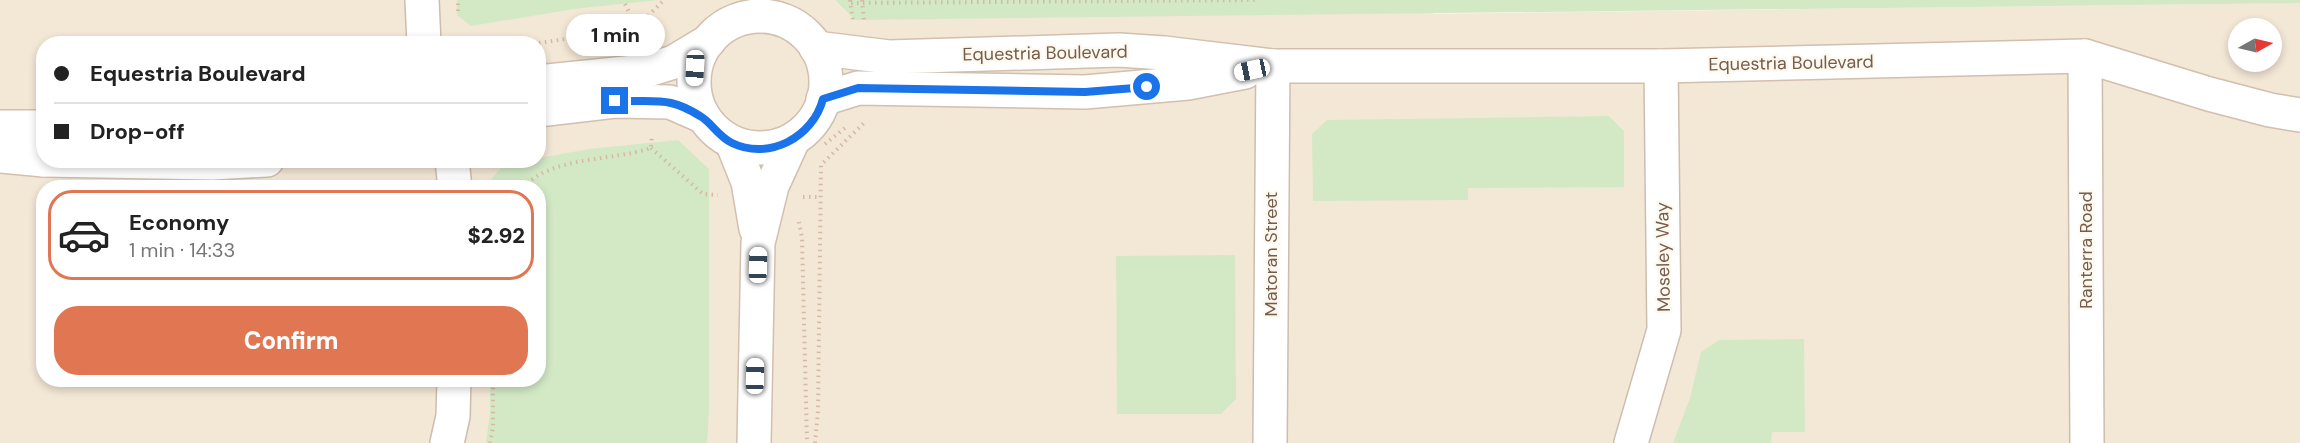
<!DOCTYPE html>
<meta charset="utf-8">
<style>
:root{--surface:#fff;--page:#f2f2f2;--text:#222;--muted:#767676;--line:#e0e0e0;--accent:#e07752}
body{margin:0;font-family:"DM Sans",sans-serif;background:var(--page);color:var(--text);height:100vh;display:flex;flex-direction:column;font-size:22px;white-space:nowrap}
*{box-sizing:border-box;margin:0}
p{font-size:20px;color:var(--muted)}
.icon{flex:none;width:33px;height:33px;fill:none;stroke:currentColor;stroke-width:2;stroke-linecap:round;stroke-linejoin:round}
.map{position:relative;flex:1;overflow:hidden}
.panel{position:absolute;left:36px;top:180px;width:510px;height:207px;display:flex;flex-direction:column;background:var(--surface);border-radius:24px;box-shadow:0 3px 9px #0003}
.panel>*{flex:none}
.banner{position:absolute;left:36px;top:36px;width:510px;height:132px;border-radius:24px;box-shadow:0 3px 9px #0003;display:grid;align-content:center;height:132px;padding:0 18px;background:var(--surface)}
.needle{width:39px;rotate:82deg}
.buttons{position:absolute;left:2228px;top:18px;display:grid;gap:12px}
.buttons a{display:grid;place-items:center;width:54px;height:54px;border-radius:50%;background:var(--surface);box-shadow:0 3px 9px #0003;font-size:30px}
.end{position:absolute;width:27px;height:27px;margin:-14px;border:8px solid #1a73e8;background:#fff;box-shadow:0 0 0 3px #fff}
.from{border-radius:50%}
.bubble{position:absolute;height:42px;border-radius:21px;background:var(--surface);box-shadow:0 3px 9px #0003;font-size:20px;font-weight:800;line-height:42px;text-align:center}
.car{position:absolute;width:18px;height:36px;margin:-18px -9px;border-radius:8px;box-shadow:0 0 4px 2px #0007;background:linear-gradient(#fff 24%,#345 0 40%,#fff 0 76%,#345 0 86%,#fff 0)}
.banner b{display:flex;align-items:center;gap:21px;height:57px;font-size:22px}
.banner b+b{border-top:2px solid var(--line)}
.banner i{width:15px;height:15px;background:var(--text)}
ul{padding:10px 0 0;list-style:none}
li{display:flex;align-items:center;gap:18px;height:90px;margin:0 12px 9px;padding:0 6px;border:3px solid transparent;border-radius:24px}
li div{flex:1}
li b{display:block;font-size:22px}
li em{font-style:normal;font-weight:800}
li.selected{border-color:var(--accent)}
li>.icon{width:54px;height:54px;stroke-width:1.5}
.button{display:flex;gap:12px;margin-top:auto;padding:12px 18px}
.button a{flex:1;height:69px;border-radius:24px;background:var(--accent);color:#fff;font-size:24px;font-weight:800;line-height:69px;text-align:center}
.map>svg:first-child{display:block}
.residential{fill:#f3e7d6;fill-rule:evenodd}
.green{fill:#d3e9c6}
.lines{fill:none;stroke-linecap:round;stroke-linejoin:round}
.street-casing{stroke:#cdbdae;stroke-width:36}
.secondary-casing{stroke:#d2bfae;stroke-width:36}
.path{stroke:#d5b9a3;stroke-width:4;stroke-dasharray:1.5 4.5;stroke-linecap:butt}
.street{stroke:#fff;stroke-width:33}
.secondary{stroke:#fff;stroke-width:33}
.route{stroke:#1a73e8;stroke-width:8}
.labels{text-anchor:middle;dominant-baseline:central;stroke-width:4.5;stroke-linejoin:round;paint-order:stroke}
.street-label{font-size:18px;fill:#755c4c;stroke:#fef9ee}
</style>
<div class="map">
<svg width="2300" height="443" viewBox="0 0 2300 443">
<rect width="100%" height="100%" fill="#fcf5e8"/>
<!-- residential -->
<path class="residential" d="M 0,0 L 1432,0 L 1433,14 L 2300,3 L 2300,443 L 0,443 ZM 2238,28 L 2271,28 L 2271,62 L 2238,62 ZM 44,44 L 538,44 L 538,160 L 44,160 ZM 44,188 L 538,188 L 538,380 L 44,380 Z"/>
<!-- green -->
<g class="green">
<path d="M 457,0 L 659,0 L 574,9 L 471,26 L 457,15 Z"/>
<path d="M 835,0 L 2300,0 L 2300,3 L 855,20 Z"/>
<path d="M 1609,116 L 1624,131 L 1624,187 L 1468,188 L 1468,200 L 1313,201 L 1312,134 L 1327,120 Z"/>
<path d="M 678,140 L 709,169 L 709,410 L 707,443 L 486,443 L 490,413 L 490,380 L 538,380 L 538,188 L 490,187 L 490,181 L 504,164 L 538,160 L 539,158 L 589,149 Z"/>
<path d="M 1235,255 L 1236,399 L 1221,414 L 1117,414 L 1116,256 Z"/>
<path d="M 1804,339 L 1805,432 L 1772,432 L 1771,443 L 1673,443 L 1690,398 L 1701,352 L 1719,340 Z"/>
</g>
<g class="lines">
<defs>
<g id="street">
<path d="M 422,0 L 424,44"/>
<path d="M 2085,56 L 2087,443"/>
<path d="M 452,160 L 455,188"/>
<path d="M 447,443 L 453,416 L 454,380"/>
<path d="M 1270,443 L 1273,66"/>
<path d="M 1631,443 L 1664,330 L 1661,66"/>
</g>
<g id="secondary">
<circle cx="760" cy="82" r="66"/>
<path d="M 816,48 L 889,57 L 1119,50 L 1164,53 L 1273,66 L 1661,66 L 2085,56 L 2209,94 L 2270,110 L 2300,115"/>
<path d="M 538,82 L 645,71 L 674,62 L 709,41"/>
<path d="M 823,99 L 858,88 L 1085,92 L 1188,83 L 1245,72"/>
<path d="M 538,110 L 615,101 L 670,102 L 702,116"/>
<path d="M 0,127 L 44,127"/>
<path d="M 732,142 L 748,182 L 756,229"/>
<path d="M 0,156 L 44,160"/>
<path d="M 44,160 L 212,163 L 267,160"/>
<path d="M 754,443 L 758,243 L 772,186 L 793,140"/>
</g>
</defs>
<!-- street casing -->
<use href="#street" class="street-casing"/>
<!-- secondary casing -->
<use href="#secondary" class="secondary-casing"/>
<!-- path -->
<g class="path">
<path d="M 850,0 L 853,20"/>
<path d="M 862,0 L 864,21"/>
<path d="M 851,3 L 1259,0"/>
<path d="M 625,4 L 642,38"/>
<path d="M 458,11 L 458,0"/>
<path d="M 457,44 L 500,44"/>
<path d="M 533,44 L 623,30 L 648,16 L 664,0"/>
<path d="M 825,144 L 845,128"/>
<path d="M 651,148 L 703,194 L 718,195"/>
<path d="M 523,188 C 550,156 614,161 651,148 L 652,135"/>
<path d="M 803,197 L 821,197"/>
<path d="M 799,222 L 802,238 L 807,443"/>
<path d="M 490,443 L 493,428 L 493,380"/>
<path d="M 815,443 L 818,411 L 821,165 L 866,121"/>
</g>
<!-- street -->
<use href="#street" class="street"/>
<!-- secondary -->
<use href="#secondary" class="secondary"/>
</g>
<g class="lines">
<!-- route -->
<path class="route" d="M 615,101 C 632,102 654,99 671,103 C 680,105 692,111 700,116 C 711,122 718,136 732,143 C 769,161 813,137 823,99 L 858,88 L 1085,92 L 1147,87"/>
</g>
<g class="labels">
<!-- street labels -->
<g class="street-label">
<text transform="translate(1045 53) rotate(-1)">Equestria Boulevard</text>
<text transform="translate(1791 63) rotate(-1)">Equestria Boulevard</text>
<text transform="translate(2086 250) rotate(-90)">Ranterra Road</text>
<text transform="translate(1271 254) rotate(-90)">Matoran Street</text>
<text transform="translate(1663 257) rotate(-91)">Moseley Way</text>
</g>
</g>
</svg>
<div class="buttons">
<a><svg class="needle" viewBox="-14 -14 28 28"><path d="M0-13l5 13h-10z" fill="#e53935"/><path d="M0 13l5-13h-10z" fill="#767676"/></svg></a>
</div>
<i class="end from" style="left:1147px;top:87px"></i>
<i class="end" style="left:615px;top:101px"></i>
<div class="bubble" style="left:566px;top:14px;width:99px">1 min</div>
<i class="car" style="left:695px;top:68px;rotate:183deg"></i>
<i class="car" style="left:1252px;top:70px;rotate:258deg"></i>
<i class="car" style="left:758px;top:265px;rotate:1deg"></i>
<i class="car" style="left:755px;top:376px;rotate:1deg"></i>
<div class="banner">
<b><i class="from"></i>Equestria Boulevard</b>
<b><i></i>Drop-off</b>
</div>
<section class="panel">
<ul>
<li class="selected"><svg class="icon" aria-label="car" viewBox="0 0 24 24"><path d="M5 17H2v-5l4-1 3-4h7l3 4 3 1v5h-3M9 17h6M6 11h13"/><circle cx="7" cy="17" r="2"/><circle cx="17" cy="17" r="2"/></svg><div><b>Economy</b><p>1 min · 14:33</p></div><em>$2.92</em></li>
</ul>
<div class="button"><a>Confirm</a></div>
</section>
</div>
